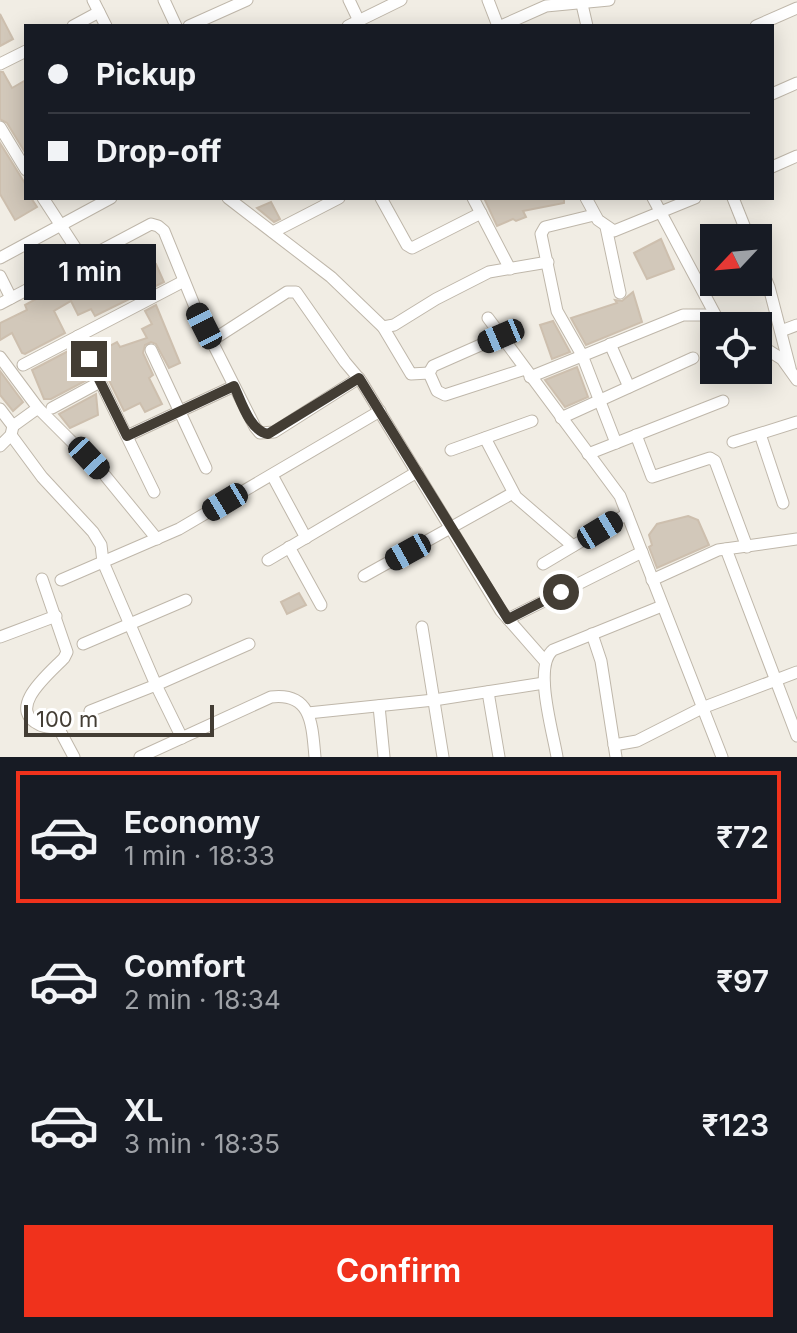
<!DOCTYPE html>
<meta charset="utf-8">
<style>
:root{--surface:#171b24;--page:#242831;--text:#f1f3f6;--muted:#9ea1a6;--line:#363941;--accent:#f0321c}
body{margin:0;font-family:Inter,sans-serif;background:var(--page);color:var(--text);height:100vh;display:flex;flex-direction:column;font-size:30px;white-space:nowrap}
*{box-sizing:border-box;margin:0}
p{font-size:26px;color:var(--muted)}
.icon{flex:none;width:44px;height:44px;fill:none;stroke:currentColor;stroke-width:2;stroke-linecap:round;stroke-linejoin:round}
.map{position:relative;height:757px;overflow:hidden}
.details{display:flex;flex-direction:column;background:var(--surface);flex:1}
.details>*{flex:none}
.guide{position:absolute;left:24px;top:24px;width:750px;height:176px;border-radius:0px;box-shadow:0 4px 20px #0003;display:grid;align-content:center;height:176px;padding:0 24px;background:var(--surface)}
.needle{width:52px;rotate:244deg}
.controls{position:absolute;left:700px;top:224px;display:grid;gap:16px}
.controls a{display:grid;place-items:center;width:72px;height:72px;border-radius:0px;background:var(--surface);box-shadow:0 4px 20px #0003;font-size:40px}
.scale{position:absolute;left:24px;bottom:20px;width:190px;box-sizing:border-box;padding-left:8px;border:4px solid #433d34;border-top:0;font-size:22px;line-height:28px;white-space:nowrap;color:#433d34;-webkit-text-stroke:6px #fff;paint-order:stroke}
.end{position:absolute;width:36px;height:36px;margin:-18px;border:10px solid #433d34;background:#fff;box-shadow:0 0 0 4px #fff}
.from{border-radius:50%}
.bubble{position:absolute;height:56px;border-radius:0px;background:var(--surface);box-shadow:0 4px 20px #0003;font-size:26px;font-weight:600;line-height:56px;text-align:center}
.car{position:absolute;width:24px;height:48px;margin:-24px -12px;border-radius:10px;box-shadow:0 0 6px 2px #0007;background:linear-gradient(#222 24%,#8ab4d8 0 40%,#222 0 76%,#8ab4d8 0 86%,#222 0)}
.guide b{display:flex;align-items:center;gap:28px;height:76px;font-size:30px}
.guide b+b{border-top:2px solid var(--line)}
.guide i{width:20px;height:20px;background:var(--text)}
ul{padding:14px 0 0;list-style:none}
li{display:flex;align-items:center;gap:24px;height:132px;margin:0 16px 12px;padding:0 8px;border:4px solid transparent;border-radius:0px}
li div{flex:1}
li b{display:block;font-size:30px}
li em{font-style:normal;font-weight:600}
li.selected{border-color:var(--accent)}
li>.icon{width:72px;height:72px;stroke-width:1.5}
.action{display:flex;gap:16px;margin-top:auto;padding:16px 24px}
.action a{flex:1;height:92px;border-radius:0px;background:var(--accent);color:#fff;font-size:32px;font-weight:600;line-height:92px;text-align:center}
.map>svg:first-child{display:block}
.building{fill:#d2c8ba;stroke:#cdbfae;stroke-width:2}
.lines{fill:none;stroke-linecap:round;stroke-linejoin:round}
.minor-casing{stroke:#bfb7aa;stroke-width:13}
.minor{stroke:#fff;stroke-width:11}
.route{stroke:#433d34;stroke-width:10}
</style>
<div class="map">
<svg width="797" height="757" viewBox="0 0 797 757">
<rect width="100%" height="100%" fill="#f1ede4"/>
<!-- building -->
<g class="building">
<path d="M 0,14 L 13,39 L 0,46 Z"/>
<path d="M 0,72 L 3,72 L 12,88 L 26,80 L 26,154 L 7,123 L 0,119 Z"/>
<path d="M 0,143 L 26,185 L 26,198 L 31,198 L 37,207 L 15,220 L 0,194 Z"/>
<path d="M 484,198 L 564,198 L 564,203 L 523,211 L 526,217 L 516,221 L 513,219 L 497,226 Z"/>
<path d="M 271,202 L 280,219 L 274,222 L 257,208 Z"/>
<path d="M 661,239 L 674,269 L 647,279 L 634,253 Z"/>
<path d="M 135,245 L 147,268 L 156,264 L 164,282 L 95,316 L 91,309 L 78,315 L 71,301 L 54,311 L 65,333 L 25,354 L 22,353 L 12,333 L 0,340 L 0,323 L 27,310 L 25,305 Z"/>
<path d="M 633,292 L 642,322 L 586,345 L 571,318 L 617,303 L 615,300 L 622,301 Z"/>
<path d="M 156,305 L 180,363 L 169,368 L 156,344 L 151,342 L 145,345 L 143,353 L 153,375 L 149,378 L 162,404 L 145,412 L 140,403 L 124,411 L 90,342 L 98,338 L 104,349 L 117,342 L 120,347 L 147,338 L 142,329 L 152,324 L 145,311 Z"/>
<path d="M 553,321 L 570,352 L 552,359 L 540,325 Z"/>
<path d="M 74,348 L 87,380 L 51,399 L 44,399 L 32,370 Z"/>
<path d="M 577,367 L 588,397 L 565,407 L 545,380 Z"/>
<path d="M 0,371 L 23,402 L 13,411 L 0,395 Z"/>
<path d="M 96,394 L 98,415 L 70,428 L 59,414 Z"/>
<path d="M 688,516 L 698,520 L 709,545 L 657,568 L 649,547 L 652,545 L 649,535 L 657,524 Z"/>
<path d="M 299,593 L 306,605 L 287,614 L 281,602 Z"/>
</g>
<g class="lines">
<defs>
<g id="minor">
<path d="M 93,0 L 106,26"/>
<path d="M 164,0 L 176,26"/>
<path d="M 349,0 L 359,21"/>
<path d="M 488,0 L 498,26"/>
<path d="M 581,0 L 587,26"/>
<path d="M 73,26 L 99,12"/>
<path d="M 189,26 L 247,0"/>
<path d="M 348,26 L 401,0"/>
<path d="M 501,26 L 546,6 L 609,0"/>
<path d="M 756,26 L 797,8"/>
<path d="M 0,64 L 26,51"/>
<path d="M 772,94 L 797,83"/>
<path d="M 0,127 L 26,170"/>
<path d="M 772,167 L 797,156"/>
<path d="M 43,198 L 84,261"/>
<path d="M 228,198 L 331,277 L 383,327 L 394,325 L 436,299 L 489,272 L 548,262"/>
<path d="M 381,198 L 407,245 L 412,248 L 481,213"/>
<path d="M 473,198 L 510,269"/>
<path d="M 586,198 L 598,220 L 614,231 L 695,198"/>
<path d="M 653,198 L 717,318"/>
<path d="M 733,198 L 749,238"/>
<path d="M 594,215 L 545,227 L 541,234 L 557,311 L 582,355 L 616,443"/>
<path d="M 606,227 L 620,293"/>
<path d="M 273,232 L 339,198"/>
<path d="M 0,258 L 111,198"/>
<path d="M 758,260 L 769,287 L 790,368"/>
<path d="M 0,276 L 11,298"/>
<path d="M 0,304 L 151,224 L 158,226 L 164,231 L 197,312 L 255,427 L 260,433 L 274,432 L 359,378"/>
<path d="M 488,318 L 620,496 L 722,757"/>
<path d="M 383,327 L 411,374 L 429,373"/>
<path d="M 781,331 L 797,325"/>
<path d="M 78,336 L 154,492"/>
<path d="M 501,336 L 433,366 L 429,373 L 437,391 L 445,395 L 525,369"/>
<path d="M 211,341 L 287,292 L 296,292 L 345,362 L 361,381 L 501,611 L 544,660"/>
<path d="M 610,344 L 629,387"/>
<path d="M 758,344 L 782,359 L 797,380"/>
<path d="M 151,350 L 206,468"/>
<path d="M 0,357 L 38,408"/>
<path d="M 23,365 L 184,281"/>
<path d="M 530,377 L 683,315 L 705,315 L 729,326"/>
<path d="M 52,408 L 100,382"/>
<path d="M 0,409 L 13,426 L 11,435 L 0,446"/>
<path d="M 561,418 L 693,358"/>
<path d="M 13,426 L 38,408 L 103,473 L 157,539"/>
<path d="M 760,434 L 783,503"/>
<path d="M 11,435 L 42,477 L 93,532 L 101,545 L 103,562 L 156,685 L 182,738"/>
<path d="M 636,435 L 652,477 L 710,458 L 715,461 L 747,547"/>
<path d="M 127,436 L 234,386"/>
<path d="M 485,438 L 516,497 L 573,546"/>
<path d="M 733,442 L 797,422"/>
<path d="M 451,450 L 532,421"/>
<path d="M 588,454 L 723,401"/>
<path d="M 272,475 L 306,538"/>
<path d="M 289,547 L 321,605"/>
<path d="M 726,549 L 797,736"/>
<path d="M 268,560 L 417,472"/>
<path d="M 543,564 L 627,514"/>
<path d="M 364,576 L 513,493"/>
<path d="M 42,579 L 67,652 L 64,658 C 51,672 4,709 40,725 C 46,728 53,727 59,729 L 74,757"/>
<path d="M 61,580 L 179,529 L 380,411"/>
<path d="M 652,580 L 718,550 L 797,539"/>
<path d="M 508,619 L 642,552"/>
<path d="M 422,627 L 443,757"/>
<path d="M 592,634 L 601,661 L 616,757"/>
<path d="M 0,637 L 56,616"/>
<path d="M 83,644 L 186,600"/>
<path d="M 488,692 L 499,757"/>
<path d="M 379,706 L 384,757"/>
<path d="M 90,711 L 156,685 L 249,644"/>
<path d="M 308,713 L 434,700 L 544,683"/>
<path d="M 614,745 L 637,741 L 702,708 L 797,672"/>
<path d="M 140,757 L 271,697 C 312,692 312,725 315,757"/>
<path d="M 557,757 C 553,732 533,666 553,650 L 662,606"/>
</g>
</defs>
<!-- minor casing -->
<use href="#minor" class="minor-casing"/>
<!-- minor -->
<use href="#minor" class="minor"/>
</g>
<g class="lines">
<!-- route -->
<path class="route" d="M 89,359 L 127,436 L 234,386 C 241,401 250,431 268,434 L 359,378 L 508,619 L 561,592"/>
</g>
</svg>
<div class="controls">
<a><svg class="needle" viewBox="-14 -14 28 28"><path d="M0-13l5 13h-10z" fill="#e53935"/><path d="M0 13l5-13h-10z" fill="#9ea1a6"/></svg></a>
<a><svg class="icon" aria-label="locate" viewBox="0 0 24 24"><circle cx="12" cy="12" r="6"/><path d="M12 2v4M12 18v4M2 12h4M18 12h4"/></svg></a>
</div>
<div class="scale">100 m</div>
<i class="end from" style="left:561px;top:592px"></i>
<i class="end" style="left:89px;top:359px"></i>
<div class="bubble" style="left:24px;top:244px;width:132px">1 min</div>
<i class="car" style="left:204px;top:326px;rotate:333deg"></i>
<i class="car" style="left:501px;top:336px;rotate:247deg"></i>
<i class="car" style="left:89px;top:458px;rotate:137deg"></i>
<i class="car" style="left:225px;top:502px;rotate:239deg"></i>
<i class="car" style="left:600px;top:530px;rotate:59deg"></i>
<i class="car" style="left:408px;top:552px;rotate:241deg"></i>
<div class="guide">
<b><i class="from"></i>Pickup</b>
<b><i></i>Drop-off</b>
</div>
</div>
<section class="details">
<ul>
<li class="selected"><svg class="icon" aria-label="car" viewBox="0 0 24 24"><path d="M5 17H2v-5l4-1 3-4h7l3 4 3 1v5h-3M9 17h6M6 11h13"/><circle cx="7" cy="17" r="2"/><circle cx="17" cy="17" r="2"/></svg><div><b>Economy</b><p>1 min · 18:33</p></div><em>₹72</em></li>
<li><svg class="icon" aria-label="car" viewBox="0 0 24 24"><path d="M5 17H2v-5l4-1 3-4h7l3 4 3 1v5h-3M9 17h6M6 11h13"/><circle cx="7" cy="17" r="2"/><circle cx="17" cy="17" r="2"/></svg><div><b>Comfort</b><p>2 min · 18:34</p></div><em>₹97</em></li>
<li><svg class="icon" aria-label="car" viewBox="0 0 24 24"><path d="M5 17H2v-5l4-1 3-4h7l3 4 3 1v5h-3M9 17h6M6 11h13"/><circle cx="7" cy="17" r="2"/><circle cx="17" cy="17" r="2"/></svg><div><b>XL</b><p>3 min · 18:35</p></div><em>₹123</em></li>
</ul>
<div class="action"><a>Confirm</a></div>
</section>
